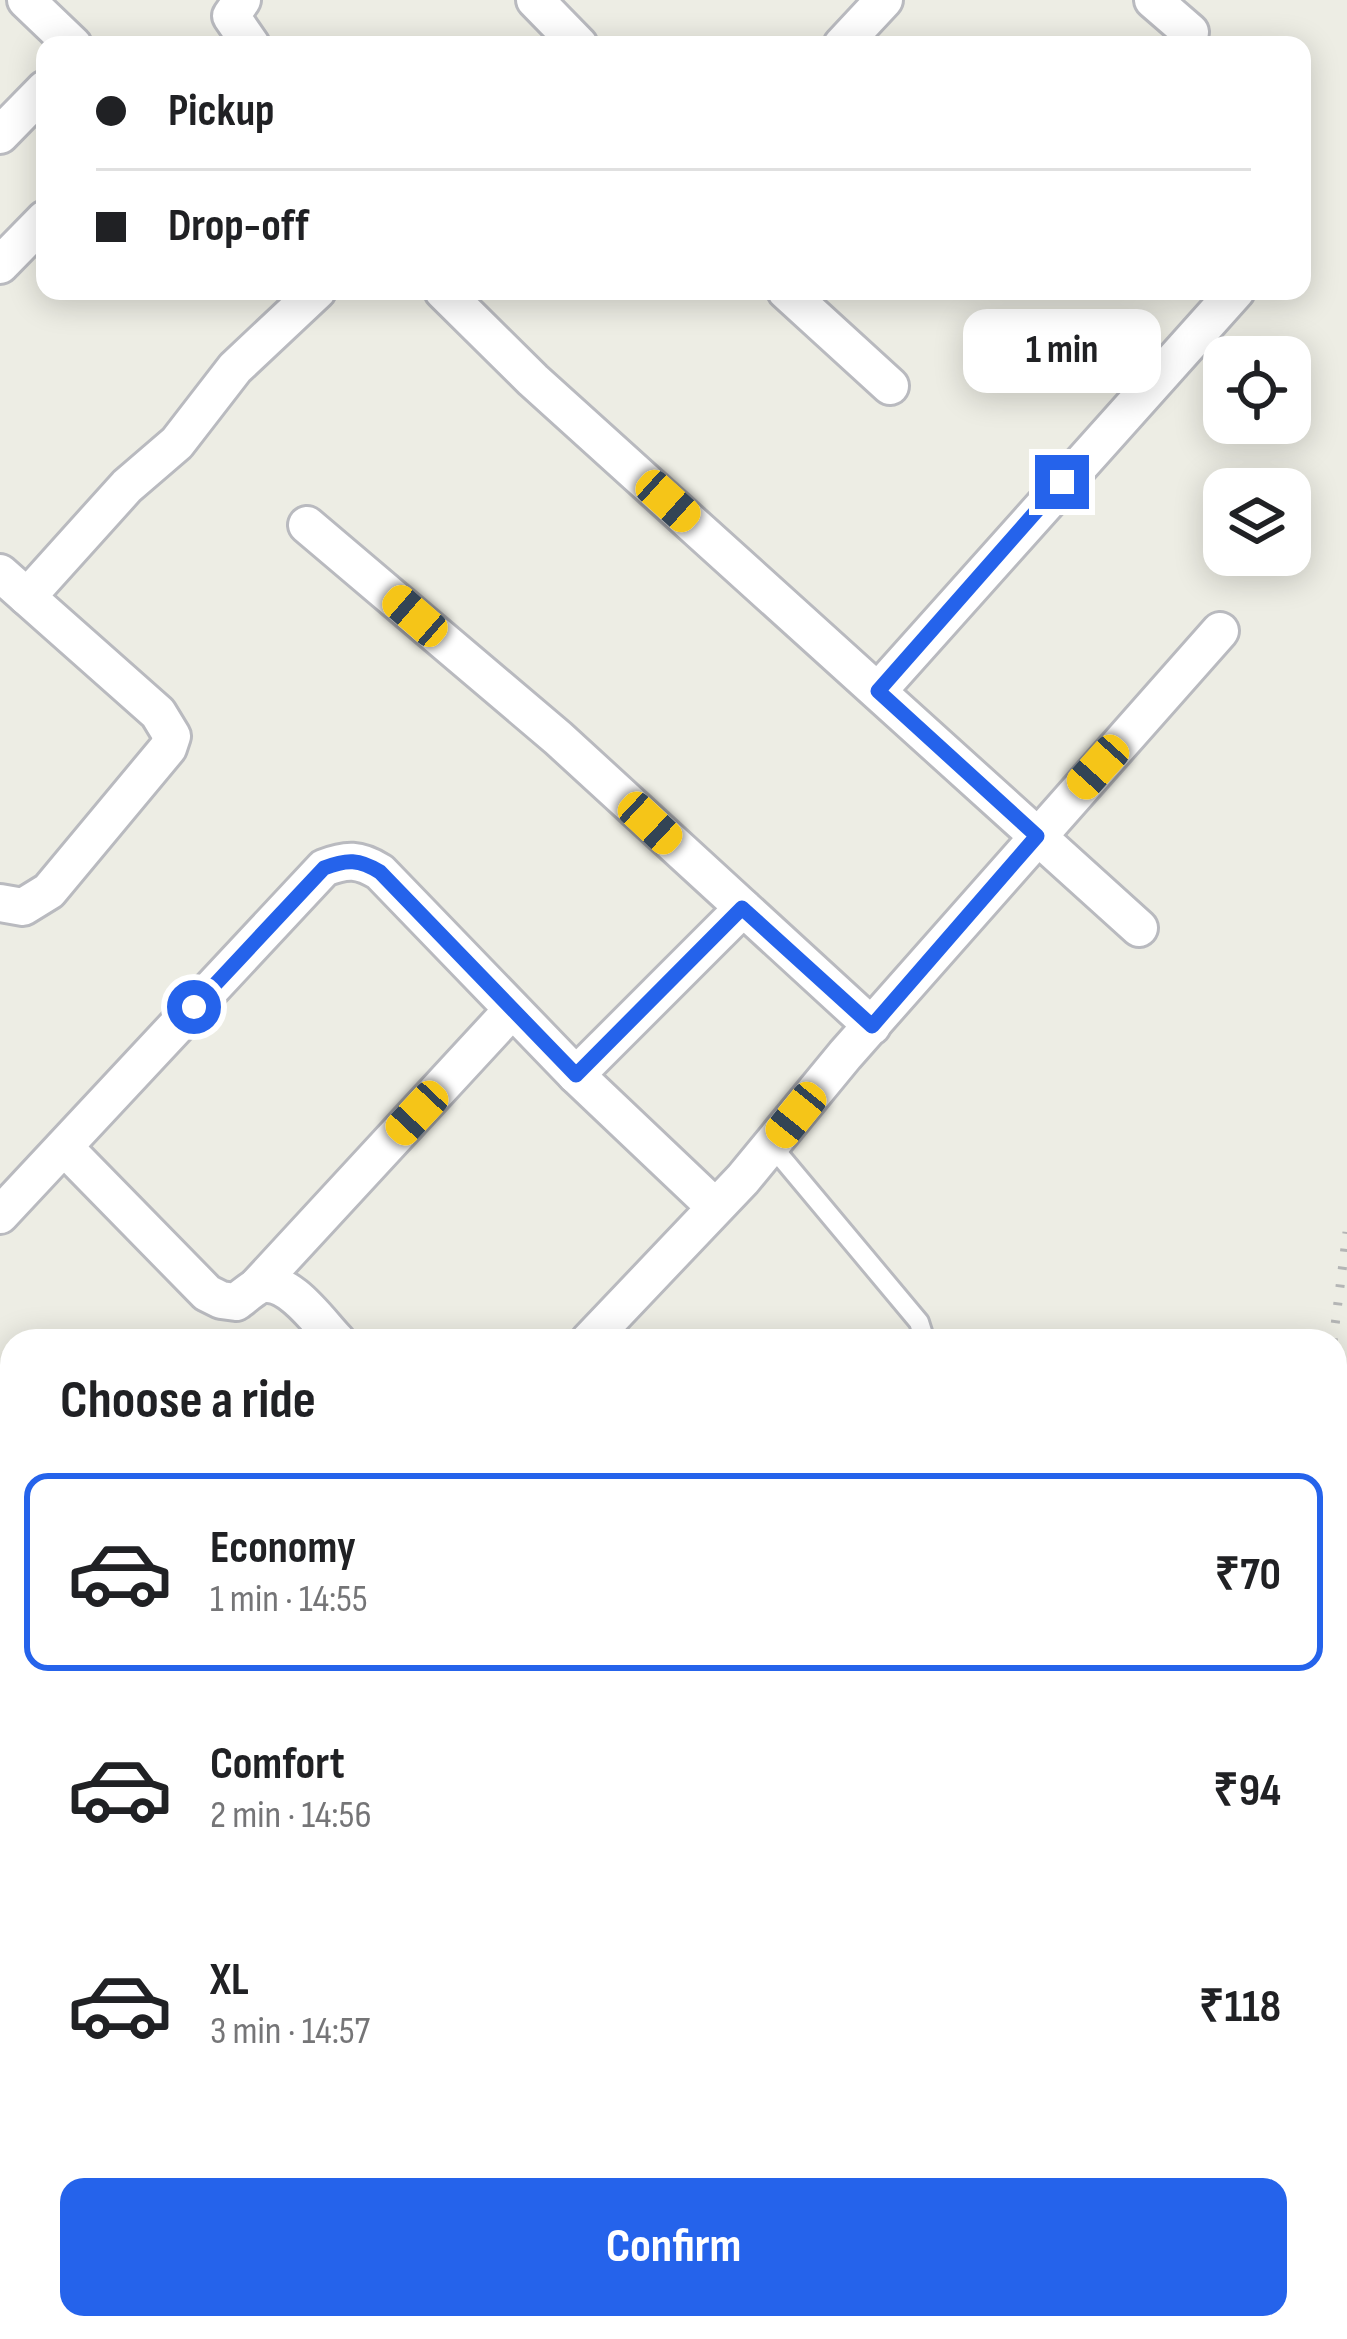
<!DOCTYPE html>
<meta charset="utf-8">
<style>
:root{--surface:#fff;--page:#f6f6f6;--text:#202124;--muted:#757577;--line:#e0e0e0;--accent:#2563eb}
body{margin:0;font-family:"Sofia Sans Condensed",sans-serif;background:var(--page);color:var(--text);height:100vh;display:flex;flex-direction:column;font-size:45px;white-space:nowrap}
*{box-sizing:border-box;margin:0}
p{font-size:39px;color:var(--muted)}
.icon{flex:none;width:66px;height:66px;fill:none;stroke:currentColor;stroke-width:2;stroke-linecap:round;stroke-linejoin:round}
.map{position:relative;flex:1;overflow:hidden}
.details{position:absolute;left:0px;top:1329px;width:1347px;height:1011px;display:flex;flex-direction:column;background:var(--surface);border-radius:36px 36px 0 0;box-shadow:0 6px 30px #0003}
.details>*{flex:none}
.banner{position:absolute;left:36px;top:36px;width:1275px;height:264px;border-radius:24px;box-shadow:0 6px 30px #0003;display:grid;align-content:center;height:264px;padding:0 60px;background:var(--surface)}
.controls{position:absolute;left:1203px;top:336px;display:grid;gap:24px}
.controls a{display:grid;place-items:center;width:108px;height:108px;border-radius:24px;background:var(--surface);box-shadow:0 6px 30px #0003;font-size:60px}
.end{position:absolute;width:54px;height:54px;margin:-27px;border:15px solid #2563eb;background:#fff;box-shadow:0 0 0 6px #fff}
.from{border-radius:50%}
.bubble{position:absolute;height:84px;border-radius:24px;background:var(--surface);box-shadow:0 6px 30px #0003;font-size:39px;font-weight:700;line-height:84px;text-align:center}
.car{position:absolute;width:36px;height:72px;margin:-36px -18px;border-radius:15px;box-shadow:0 0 9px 3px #0007;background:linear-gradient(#f5c518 24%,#345 0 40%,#f5c518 0 76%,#345 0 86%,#f5c518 0)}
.banner b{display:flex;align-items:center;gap:42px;height:114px;font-size:45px}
.banner b+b{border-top:3px solid var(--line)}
.banner i{width:30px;height:30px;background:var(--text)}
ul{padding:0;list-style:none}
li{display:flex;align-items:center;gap:36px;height:198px;margin:0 24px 18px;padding:0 36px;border:6px solid transparent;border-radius:24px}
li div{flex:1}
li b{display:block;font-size:45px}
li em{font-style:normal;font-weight:700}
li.selected{border-color:var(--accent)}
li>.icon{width:108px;height:108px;stroke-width:1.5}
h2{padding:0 60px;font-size:54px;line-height:144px}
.action{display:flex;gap:24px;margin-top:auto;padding:24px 60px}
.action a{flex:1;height:138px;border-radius:24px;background:var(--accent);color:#fff;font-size:48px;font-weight:700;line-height:138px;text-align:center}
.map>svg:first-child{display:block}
.building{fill:#c9c7c0;stroke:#d2cfc2;stroke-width:3}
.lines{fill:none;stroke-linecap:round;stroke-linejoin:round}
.service-casing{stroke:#b9babf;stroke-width:24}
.minor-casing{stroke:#b9babf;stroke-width:42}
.tertiary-casing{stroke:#b9babf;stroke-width:51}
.secondary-casing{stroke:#b9bbc1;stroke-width:57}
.service{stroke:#fff;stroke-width:18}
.minor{stroke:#fff;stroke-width:36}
.tertiary{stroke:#fff;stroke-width:45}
.secondary{stroke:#fff;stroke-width:51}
.rail{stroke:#b4b5b5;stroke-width:9;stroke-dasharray:3 15;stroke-linecap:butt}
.route{stroke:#2563eb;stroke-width:15}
</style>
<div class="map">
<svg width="1347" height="2339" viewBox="0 0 1347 2339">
<rect width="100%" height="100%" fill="#edede4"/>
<!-- building -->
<path class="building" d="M 268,2328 L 410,2328 L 407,2339 L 264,2339 Z"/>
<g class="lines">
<defs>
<path id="service" d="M 771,1145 L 919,1322 L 925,1341"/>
<g id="minor">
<path d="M 26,0 L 73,45"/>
<path d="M 242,0 L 231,16 L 251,45"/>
<path d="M 535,0 L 579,45"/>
<path d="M 1153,0 L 1190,32"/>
<path d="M 842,45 L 884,0"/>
<path d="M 0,135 L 45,89"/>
<path d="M 0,265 L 45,219"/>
<path d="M 443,291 L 533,380 L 1139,928"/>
<path d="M 786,291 L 890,386"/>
<path d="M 307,525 L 558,738 L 872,1026"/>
<path d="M 0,573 L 158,713 L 172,736 L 168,748 L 49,891 L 23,907 L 0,903"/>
<path d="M 27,597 L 127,486 L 177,443 L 235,368 L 317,291"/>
<path d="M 878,691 L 1236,291"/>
<path d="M 576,1075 L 743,908"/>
<path d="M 64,1147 L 207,1293 L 221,1300 L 236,1302 C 243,1297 253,1288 260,1285 C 289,1277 320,1324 337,1341"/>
<path d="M 0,1215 L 324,868 C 347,859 359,859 380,872 L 576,1075 L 715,1207"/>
<path d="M 258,1285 L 512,1010"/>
<path d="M 589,1341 L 743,1179 L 845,1055 L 1220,631"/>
<path d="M 0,1527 L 12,1540"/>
<path d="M 0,2237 L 12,2228"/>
<path d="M 689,2339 L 691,2328"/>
</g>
<g id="tertiary">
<path d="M 0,1926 L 12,1926"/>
<path d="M 0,2079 L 12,2080"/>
</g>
<g id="secondary">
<path d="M 0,1991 L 12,1992"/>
<path d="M 0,2042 L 12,2043"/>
<path d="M 1335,2068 L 1347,2069"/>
<path d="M 1335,2122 L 1347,2124"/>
</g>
</defs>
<!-- service casing -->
<use href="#service" class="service-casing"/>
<!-- minor casing -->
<use href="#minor" class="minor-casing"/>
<!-- tertiary casing -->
<use href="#tertiary" class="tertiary-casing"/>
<!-- secondary casing -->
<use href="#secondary" class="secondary-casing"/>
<!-- service -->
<use href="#service" class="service"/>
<!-- minor -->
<use href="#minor" class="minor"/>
<!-- tertiary -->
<use href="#tertiary" class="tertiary"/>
<!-- secondary -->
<use href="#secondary" class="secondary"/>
<!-- rail -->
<g class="rail">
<path d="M 1333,1341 L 1347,1232"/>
<path d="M 1193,2339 L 1194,2328"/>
</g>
</g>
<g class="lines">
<!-- route -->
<path class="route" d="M 194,1007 L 324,868 C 347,859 359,859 380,872 L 576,1075 L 742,908 L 872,1026 L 1037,836 L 878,691 L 1062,482"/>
</g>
</svg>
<div class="controls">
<a><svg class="icon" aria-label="locate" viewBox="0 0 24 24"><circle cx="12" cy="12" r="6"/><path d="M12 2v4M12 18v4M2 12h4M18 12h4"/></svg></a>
<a><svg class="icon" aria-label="layers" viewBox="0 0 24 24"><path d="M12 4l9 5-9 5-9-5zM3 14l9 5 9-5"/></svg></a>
</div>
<i class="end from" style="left:194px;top:1007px"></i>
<i class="end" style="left:1062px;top:482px"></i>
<div class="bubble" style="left:963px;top:309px;width:198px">1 min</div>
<i class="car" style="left:668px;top:501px;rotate:132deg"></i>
<i class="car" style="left:415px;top:616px;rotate:311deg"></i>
<i class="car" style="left:1098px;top:767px;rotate:222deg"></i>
<i class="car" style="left:650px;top:823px;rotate:133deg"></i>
<i class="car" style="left:417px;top:1113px;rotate:223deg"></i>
<i class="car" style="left:796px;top:1115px;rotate:219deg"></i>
<div class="banner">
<b><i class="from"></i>Pickup</b>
<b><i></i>Drop-off</b>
</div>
<section class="details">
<h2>Choose a ride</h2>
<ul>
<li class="selected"><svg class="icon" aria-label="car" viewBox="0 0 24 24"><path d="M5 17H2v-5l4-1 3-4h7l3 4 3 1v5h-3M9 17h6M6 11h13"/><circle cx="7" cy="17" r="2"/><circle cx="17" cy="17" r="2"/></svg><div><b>Economy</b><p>1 min · 14:55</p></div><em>₹70</em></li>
<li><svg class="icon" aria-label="car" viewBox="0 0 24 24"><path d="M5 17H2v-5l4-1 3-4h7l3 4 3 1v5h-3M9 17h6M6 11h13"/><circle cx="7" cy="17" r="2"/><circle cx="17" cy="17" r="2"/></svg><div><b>Comfort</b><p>2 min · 14:56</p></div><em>₹94</em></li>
<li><svg class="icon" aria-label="car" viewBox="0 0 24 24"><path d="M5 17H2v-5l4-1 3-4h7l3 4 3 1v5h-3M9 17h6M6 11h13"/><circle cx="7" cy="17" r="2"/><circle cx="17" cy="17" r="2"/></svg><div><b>XL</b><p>3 min · 14:57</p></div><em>₹118</em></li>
</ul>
<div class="action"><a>Confirm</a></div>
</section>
</div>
